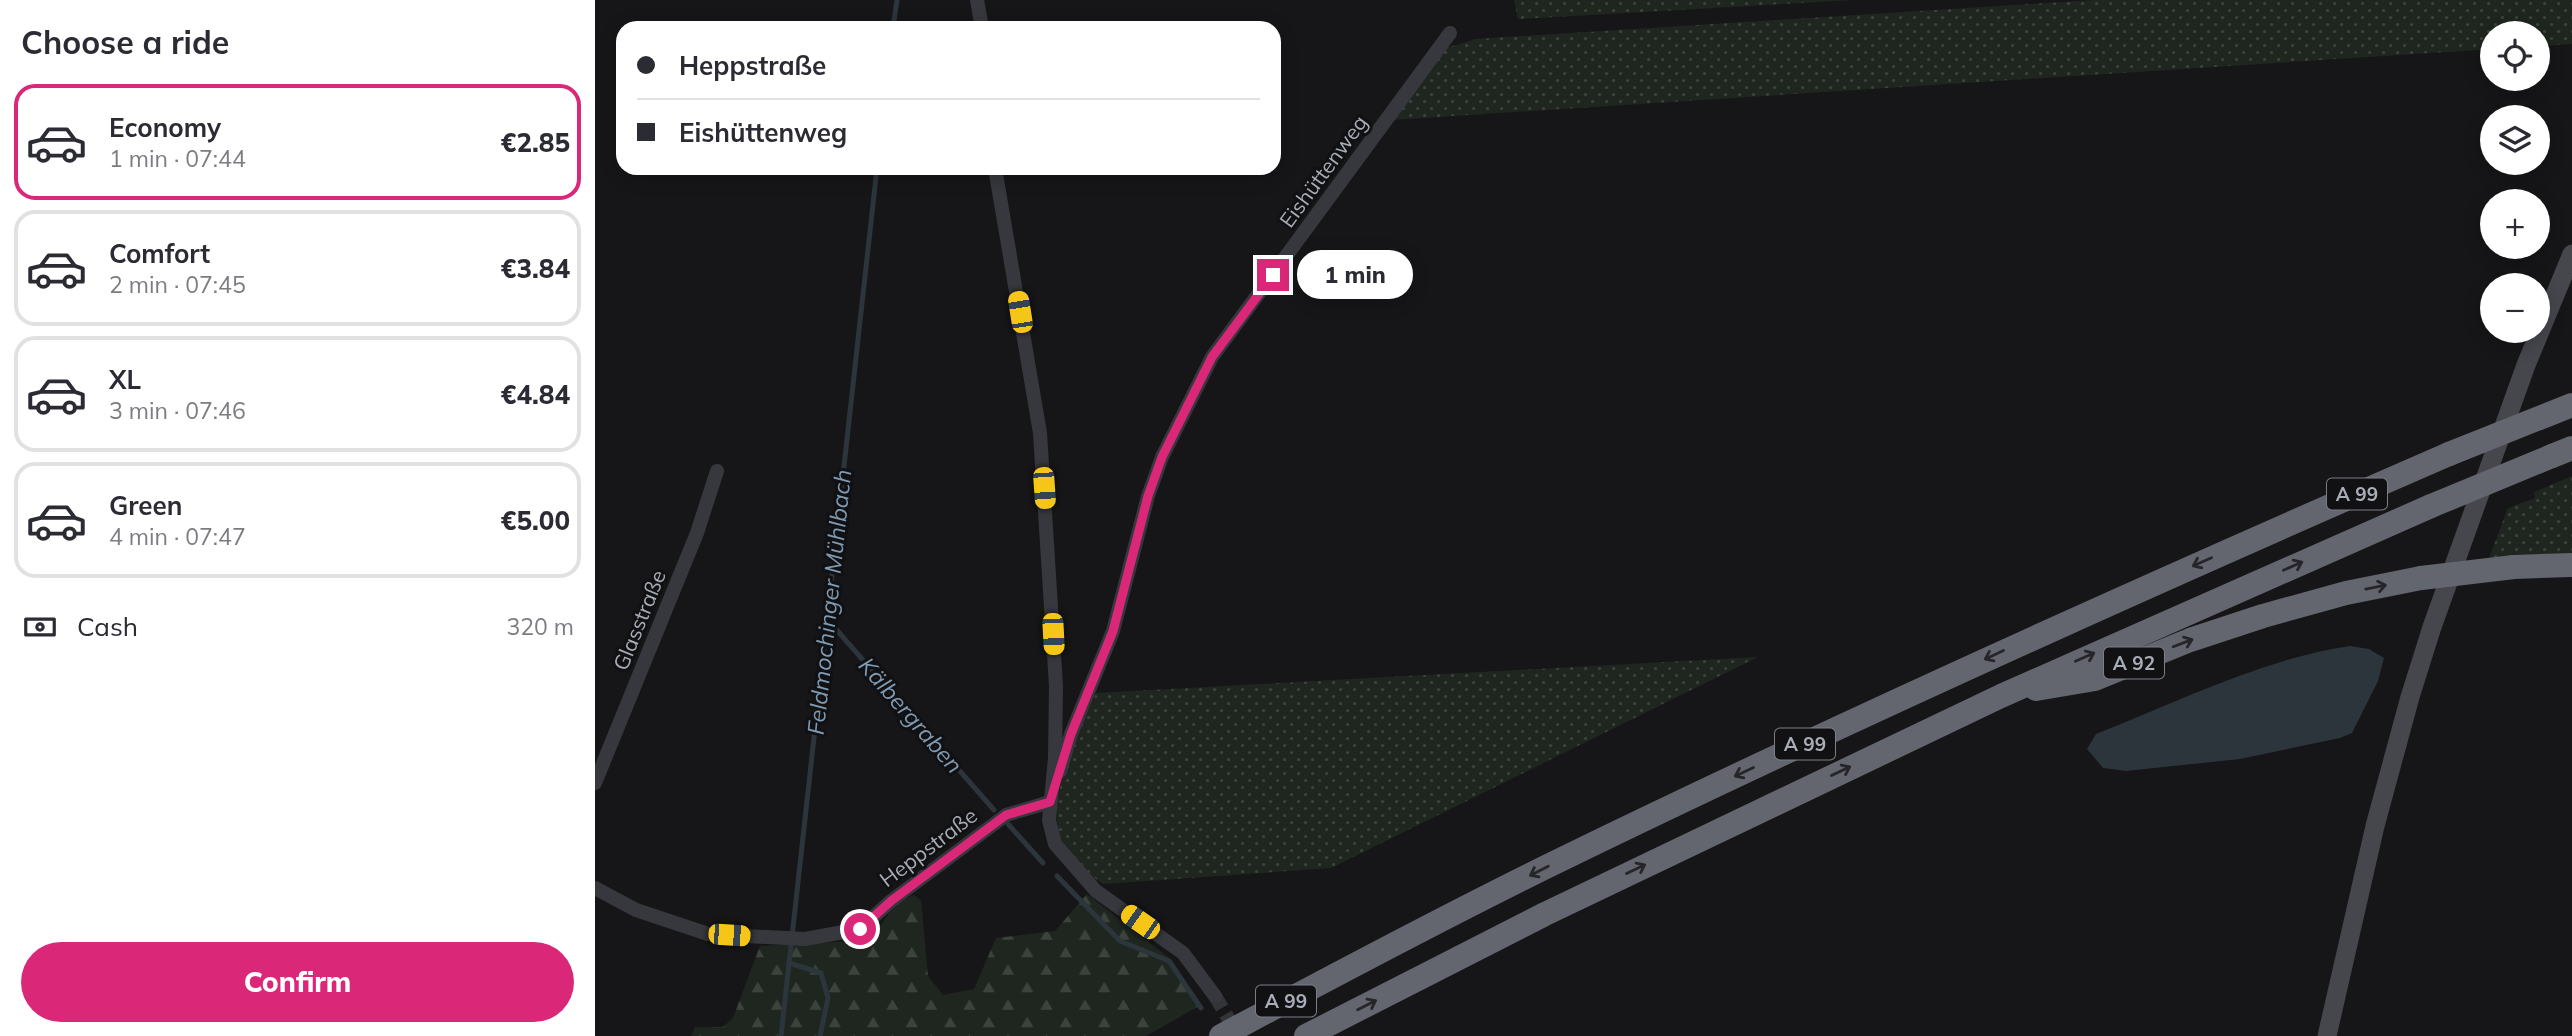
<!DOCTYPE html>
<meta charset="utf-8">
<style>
:root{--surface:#fff;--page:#f7f7f7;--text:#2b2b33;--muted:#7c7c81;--line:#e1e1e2;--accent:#db2777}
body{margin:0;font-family:Mulish,sans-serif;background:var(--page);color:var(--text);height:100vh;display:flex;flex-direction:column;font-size:26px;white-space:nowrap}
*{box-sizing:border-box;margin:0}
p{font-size:23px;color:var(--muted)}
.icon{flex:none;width:38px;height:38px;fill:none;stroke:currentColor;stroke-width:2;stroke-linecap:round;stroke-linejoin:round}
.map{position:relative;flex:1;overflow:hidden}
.details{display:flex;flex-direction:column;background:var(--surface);width:595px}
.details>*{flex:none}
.banner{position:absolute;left:21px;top:21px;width:665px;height:154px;border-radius:21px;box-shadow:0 4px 18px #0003;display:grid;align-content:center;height:154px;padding:0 21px;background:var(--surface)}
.fabs{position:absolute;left:1885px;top:21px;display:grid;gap:14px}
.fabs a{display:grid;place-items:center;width:70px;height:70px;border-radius:50%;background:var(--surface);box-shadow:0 4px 18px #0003;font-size:35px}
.end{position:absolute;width:32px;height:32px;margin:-16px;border:9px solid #db2777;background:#fff;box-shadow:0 0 0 4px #fff}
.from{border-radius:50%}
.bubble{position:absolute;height:49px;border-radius:24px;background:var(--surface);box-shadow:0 4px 18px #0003;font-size:23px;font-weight:800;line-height:49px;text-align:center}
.car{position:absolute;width:21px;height:42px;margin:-21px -10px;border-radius:9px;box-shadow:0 0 5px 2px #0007;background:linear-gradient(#f5c518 24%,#345 0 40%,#f5c518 0 76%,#345 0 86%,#f5c518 0)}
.banner b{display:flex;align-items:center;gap:24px;height:66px;font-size:26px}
.banner b+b{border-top:2px solid var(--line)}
.banner i{width:18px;height:18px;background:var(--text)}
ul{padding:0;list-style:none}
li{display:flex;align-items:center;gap:21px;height:116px;margin:0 14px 10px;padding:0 7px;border:4px solid var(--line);border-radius:21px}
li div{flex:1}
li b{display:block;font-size:26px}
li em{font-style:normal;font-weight:800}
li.active{border-color:var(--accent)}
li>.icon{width:63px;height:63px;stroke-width:1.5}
h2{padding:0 21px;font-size:32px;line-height:84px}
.pay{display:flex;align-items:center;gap:18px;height:77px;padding:0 21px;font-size:26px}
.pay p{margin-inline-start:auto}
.button{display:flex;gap:14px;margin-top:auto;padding:14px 21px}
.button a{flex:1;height:80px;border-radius:42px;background:var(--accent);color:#fff;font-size:28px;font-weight:800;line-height:80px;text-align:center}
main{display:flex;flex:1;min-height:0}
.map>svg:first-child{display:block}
.grass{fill:url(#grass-dots)}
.forest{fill:url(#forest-firs)}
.water{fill:#2c353c}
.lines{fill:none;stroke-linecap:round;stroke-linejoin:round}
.stream{stroke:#2c353c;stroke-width:5}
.street-tunnel{stroke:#333438;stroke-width:14;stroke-dasharray:14 7;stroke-linecap:butt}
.street{stroke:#37383d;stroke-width:14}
.secondary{stroke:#45474d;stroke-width:19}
.highway{stroke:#63666e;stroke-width:24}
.highway-bridge{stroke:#63666e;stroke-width:24}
.oneway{stroke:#26262a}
.route{stroke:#db2777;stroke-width:9}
.labels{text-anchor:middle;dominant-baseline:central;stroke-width:6;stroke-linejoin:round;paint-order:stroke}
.shield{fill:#111113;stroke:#7b7e86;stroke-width:2}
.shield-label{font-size:19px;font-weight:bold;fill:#a8adb8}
.street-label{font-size:21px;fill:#a8adb8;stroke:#111113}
.water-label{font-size:23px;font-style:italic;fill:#7f9bb3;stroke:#111113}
</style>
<main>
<section class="details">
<h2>Choose a ride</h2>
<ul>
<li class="active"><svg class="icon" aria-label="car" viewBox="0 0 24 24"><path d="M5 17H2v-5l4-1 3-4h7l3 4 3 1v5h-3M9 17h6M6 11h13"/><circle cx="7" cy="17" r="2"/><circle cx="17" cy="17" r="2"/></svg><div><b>Economy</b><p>1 min · 07:44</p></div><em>€2.85</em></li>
<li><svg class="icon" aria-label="car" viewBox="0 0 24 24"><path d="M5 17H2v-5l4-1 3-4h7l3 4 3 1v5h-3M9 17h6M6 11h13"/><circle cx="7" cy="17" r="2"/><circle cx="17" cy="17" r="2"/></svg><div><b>Comfort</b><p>2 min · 07:45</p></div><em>€3.84</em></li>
<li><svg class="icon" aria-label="car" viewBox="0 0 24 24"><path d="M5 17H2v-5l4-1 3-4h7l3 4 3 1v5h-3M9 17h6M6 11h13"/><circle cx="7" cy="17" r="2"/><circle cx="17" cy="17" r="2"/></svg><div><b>XL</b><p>3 min · 07:46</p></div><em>€4.84</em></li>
<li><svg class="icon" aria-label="car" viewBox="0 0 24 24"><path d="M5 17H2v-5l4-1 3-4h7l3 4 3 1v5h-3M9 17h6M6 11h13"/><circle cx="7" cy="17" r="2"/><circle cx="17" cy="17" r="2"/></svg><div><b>Green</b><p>4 min · 07:47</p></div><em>€5.00</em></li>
</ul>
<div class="pay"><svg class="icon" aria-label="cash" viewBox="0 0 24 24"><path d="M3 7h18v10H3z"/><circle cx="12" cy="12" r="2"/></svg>Cash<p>320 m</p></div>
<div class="button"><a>Confirm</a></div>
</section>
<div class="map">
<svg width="1977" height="1036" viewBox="0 0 1977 1036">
<defs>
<pattern id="grass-dots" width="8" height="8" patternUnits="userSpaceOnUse" patternTransform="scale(1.75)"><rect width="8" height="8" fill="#1e261f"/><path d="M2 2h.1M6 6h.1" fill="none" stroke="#3c433d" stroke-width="1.8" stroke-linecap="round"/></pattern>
<pattern id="forest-firs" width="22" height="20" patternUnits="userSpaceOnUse" patternTransform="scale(1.75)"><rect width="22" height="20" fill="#1e261f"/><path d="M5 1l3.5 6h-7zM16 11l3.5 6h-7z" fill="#3c433d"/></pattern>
</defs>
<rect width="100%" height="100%" fill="#161618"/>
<!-- grass -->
<g class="grass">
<path d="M 919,0 L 1258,0 L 923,19 Z"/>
<path d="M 1499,0 L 1977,0 L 1977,44 L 1943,46 L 1942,33 L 1897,33 L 1897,49 L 797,120 L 851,48 L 881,39 Z"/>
<path d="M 1977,476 L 1977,556 L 1894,558 L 1913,508 L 1940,498 L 1939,492 Z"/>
<path d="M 1163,657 L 736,868 L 508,884 C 494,874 477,862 469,846 C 447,800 483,735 501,693 Z"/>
</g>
<!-- forest -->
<path class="forest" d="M 492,894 L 578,961 L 604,1006 L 551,1036 L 96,1036 L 100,1027 L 128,1027 L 138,1018 L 165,946 L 278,940 C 289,920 297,903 319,895 L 326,900 L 333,976 L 348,995 L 379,989 L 401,938 L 460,931 Z"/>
<!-- water -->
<path class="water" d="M 1755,646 L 1774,649 L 1789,658 L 1783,681 L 1757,733 L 1745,738 L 1645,759 L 1531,771 L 1508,768 L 1492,749 L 1501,734 C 1583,702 1667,659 1755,646 Z"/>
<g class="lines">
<!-- stream -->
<g class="stream">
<path d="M 298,28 L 302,0"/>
<path d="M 233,620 L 399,810"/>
<path d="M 413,824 L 448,863"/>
<path d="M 462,876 L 525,941 L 574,961 L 606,1008"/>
<path d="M 194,963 L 226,973 L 233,998 L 225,1036"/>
<path d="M 186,1036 L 282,168"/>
</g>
<!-- street-tunnel -->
<path class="street-tunnel" d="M 620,996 L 643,1035"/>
<!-- street -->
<g class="street">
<path d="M 382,0 L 387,28"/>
<path d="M 400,168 L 445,433 L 461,686 L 460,758 L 454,820 L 460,844 L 501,891 L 588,953 L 620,996"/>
<path d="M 465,771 L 476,734 L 518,631 L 553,496 L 567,457 L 617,357 L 855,33"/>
<path d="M 0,783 L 102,533 L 122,471"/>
<path d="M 0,888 L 41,910 L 113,934 L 210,939 L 265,929 L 296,901 L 411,815 L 455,802"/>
</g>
<!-- secondary -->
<path class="secondary" d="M 1732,1036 L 1780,826 L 1815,697 L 1837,627 L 1931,365 L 1977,254"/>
<!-- highway -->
<g class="highway">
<path d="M 1957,456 L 1977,448"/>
<path d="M 1919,567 L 1977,565"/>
<path d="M 1441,689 L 1500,679 L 1595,640 L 1668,616 L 1751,593 L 1826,578"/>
<path d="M 626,1036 C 736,977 847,918 959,863 C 1254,719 1553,585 1854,454"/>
<path d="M 711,1036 L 950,914 L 1406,696 L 1836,506"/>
</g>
<!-- highway-bridge -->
<g class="highway-bridge">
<path d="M 1854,454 L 1977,405"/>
<path d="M 1836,506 L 1957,456"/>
<path d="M 1826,578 L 1919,567"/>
</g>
</g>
<!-- one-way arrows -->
<defs><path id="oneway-shaft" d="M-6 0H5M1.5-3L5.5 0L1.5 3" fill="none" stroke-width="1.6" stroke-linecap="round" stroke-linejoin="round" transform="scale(1.75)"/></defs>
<g class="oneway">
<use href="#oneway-shaft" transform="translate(1607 562) rotate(156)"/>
<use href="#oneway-shaft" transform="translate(1698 566) rotate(-24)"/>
<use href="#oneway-shaft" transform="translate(1781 587) rotate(-11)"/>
<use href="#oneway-shaft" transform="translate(1588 643) rotate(-21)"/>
<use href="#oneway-shaft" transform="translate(1399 655) rotate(155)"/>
<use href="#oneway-shaft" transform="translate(1490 657) rotate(-24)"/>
<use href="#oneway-shaft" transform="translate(1246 771) rotate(-25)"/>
<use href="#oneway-shaft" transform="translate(1149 772) rotate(155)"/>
<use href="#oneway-shaft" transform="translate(1041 869) rotate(-26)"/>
<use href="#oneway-shaft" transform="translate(944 871) rotate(153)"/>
<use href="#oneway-shaft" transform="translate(772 1005) rotate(-27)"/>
</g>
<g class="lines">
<!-- route -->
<path class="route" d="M 265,929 L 296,901 L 411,815 L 455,802 L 476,734 L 518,631 L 553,496 L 567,457 L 617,357 L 678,275"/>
</g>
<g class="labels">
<!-- shield labels -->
<g class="shield">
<rect x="1732" y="478.5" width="60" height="31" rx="5"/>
<rect x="1509" y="647.5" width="60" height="31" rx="5"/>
<rect x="1180" y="728.5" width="60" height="31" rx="5"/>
<rect x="661" y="985.5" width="60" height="31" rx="5"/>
</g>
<g class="shield-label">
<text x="1762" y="494">A 99</text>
<text x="1539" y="663">A 92</text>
<text x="1210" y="744">A 99</text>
<text x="691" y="1001">A 99</text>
</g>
<!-- street labels -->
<g class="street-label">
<text transform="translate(728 171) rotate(-54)">Eishüttenweg</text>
<text transform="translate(44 620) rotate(-68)">Glasstraße</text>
<text transform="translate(333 847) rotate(-37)">Heppstraße</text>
</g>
<!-- water labels -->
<g class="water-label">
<text transform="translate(234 602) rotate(-84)">Feldmochinger Mühlbach</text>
<text transform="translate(316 715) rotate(49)">Kälbergraben</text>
</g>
</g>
</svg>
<div class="fabs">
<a><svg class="icon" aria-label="locate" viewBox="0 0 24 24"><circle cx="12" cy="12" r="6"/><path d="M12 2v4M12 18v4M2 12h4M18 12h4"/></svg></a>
<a><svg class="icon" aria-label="layers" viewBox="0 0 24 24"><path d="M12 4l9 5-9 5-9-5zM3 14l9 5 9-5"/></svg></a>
<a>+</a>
<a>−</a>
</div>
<i class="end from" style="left:265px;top:929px"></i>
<i class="end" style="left:678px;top:275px"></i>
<div class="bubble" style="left:702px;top:250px;width:116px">1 min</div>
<i class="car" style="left:425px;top:312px;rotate:351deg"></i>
<i class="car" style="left:449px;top:488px;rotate:176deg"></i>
<i class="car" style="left:458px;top:634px;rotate:177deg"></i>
<i class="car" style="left:545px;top:922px;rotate:305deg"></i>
<i class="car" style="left:134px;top:935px;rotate:94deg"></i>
<div class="banner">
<b><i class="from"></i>Heppstraße</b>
<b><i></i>Eishüttenweg</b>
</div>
</div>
</main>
